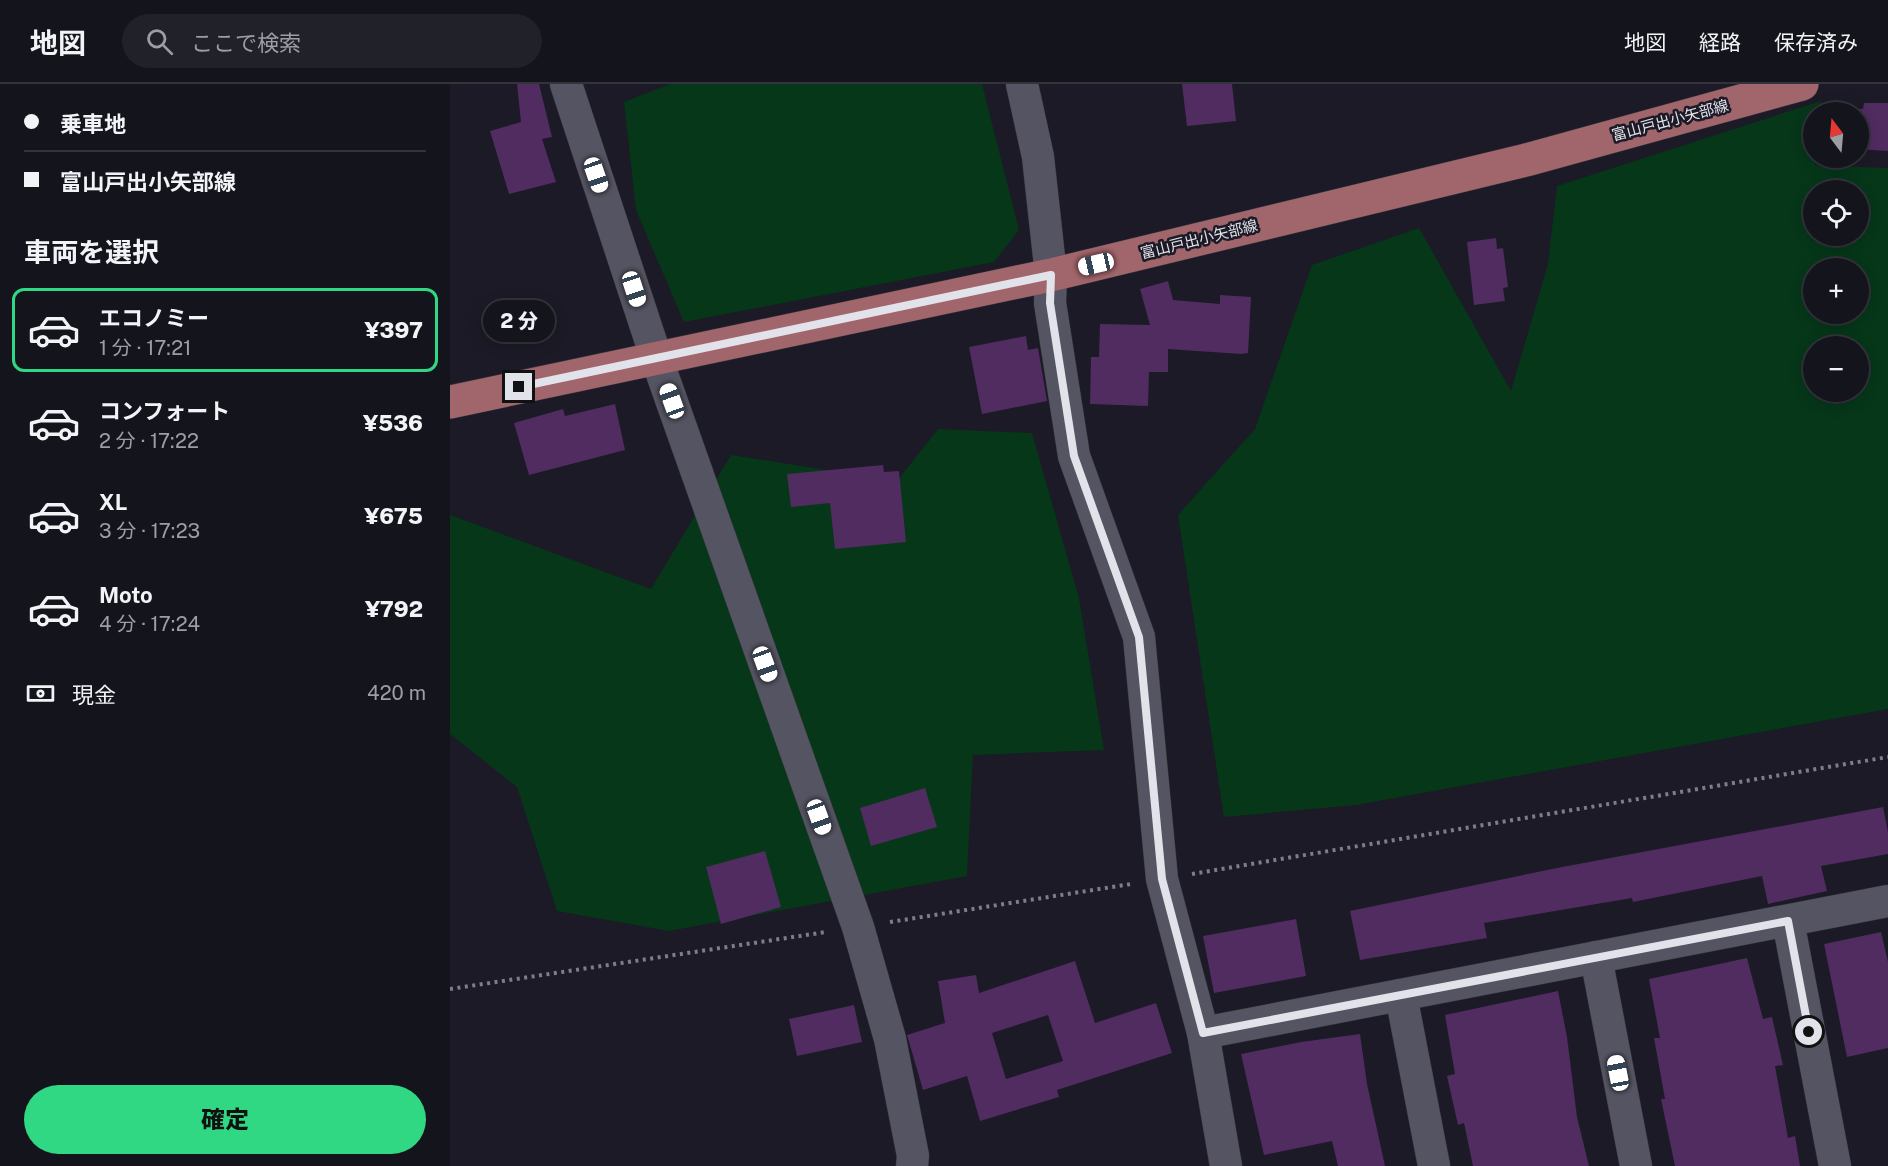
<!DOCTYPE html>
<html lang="ja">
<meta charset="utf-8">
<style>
:root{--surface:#14141c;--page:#212129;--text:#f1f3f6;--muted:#9d9ea3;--line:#33333b;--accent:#30d883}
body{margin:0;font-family:"Public Sans","Noto Sans JP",sans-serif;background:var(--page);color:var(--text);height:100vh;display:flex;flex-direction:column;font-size:22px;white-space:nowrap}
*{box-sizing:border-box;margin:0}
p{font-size:20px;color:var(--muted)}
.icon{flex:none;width:33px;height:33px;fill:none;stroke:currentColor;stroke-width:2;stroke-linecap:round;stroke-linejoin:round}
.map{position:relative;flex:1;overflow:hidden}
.drawer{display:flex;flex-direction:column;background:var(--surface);width:450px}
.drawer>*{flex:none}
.top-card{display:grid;align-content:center;height:132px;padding:0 24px;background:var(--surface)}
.needle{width:39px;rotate:344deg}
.buttons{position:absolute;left:1353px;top:18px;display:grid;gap:12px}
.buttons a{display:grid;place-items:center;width:66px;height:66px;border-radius:50%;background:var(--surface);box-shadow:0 3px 15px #0003,0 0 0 2px var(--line);font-size:30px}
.end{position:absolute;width:27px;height:27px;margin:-14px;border:8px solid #e2e2ea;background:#111;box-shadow:0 0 0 3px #111}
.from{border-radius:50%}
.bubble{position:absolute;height:42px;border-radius:21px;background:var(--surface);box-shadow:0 3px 15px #0003,0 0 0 2px var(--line);font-size:20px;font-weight:800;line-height:42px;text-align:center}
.car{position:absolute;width:18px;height:36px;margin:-18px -9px;border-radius:8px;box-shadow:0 0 4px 2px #0007;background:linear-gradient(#fff 24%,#345 0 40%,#fff 0 76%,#345 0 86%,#fff 0)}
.top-card b{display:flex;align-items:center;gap:21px;height:57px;font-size:22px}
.top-card b+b{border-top:2px solid var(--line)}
.top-card i{width:15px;height:15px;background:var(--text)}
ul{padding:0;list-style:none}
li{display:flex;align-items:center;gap:18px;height:84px;margin:0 12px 9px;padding:0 12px;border:3px solid transparent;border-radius:12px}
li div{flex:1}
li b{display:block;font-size:22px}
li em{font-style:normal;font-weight:800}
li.selected{border-color:var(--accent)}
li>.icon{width:54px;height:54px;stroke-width:1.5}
h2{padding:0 24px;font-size:27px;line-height:72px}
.pay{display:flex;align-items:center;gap:15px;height:66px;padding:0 24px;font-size:22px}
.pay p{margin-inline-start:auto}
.primary-button{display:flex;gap:12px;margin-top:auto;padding:12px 24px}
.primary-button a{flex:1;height:69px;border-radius:36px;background:var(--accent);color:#111;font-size:24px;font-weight:800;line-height:69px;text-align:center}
header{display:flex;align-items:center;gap:36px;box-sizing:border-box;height:84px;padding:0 30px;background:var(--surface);border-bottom:2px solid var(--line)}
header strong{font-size:28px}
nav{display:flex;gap:33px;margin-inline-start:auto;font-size:21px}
.search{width:420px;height:54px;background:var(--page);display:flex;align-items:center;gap:15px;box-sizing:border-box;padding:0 21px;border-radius:33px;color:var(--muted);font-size:22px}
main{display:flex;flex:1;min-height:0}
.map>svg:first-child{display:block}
.green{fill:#063719;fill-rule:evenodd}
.building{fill:#502c60;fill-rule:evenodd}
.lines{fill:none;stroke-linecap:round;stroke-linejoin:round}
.minor-casing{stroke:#36363e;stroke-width:33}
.major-casing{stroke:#36363e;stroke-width:34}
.path{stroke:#7e7e88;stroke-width:4;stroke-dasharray:3 4.5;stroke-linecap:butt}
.minor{stroke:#555462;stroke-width:32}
.major{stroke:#a1656c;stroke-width:33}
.route{stroke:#e2e2ea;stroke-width:8}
.labels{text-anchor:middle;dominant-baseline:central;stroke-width:5;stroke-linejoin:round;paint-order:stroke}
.street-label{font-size:15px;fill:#e2e2ea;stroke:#1b1a26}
</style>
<header>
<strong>地図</strong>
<div class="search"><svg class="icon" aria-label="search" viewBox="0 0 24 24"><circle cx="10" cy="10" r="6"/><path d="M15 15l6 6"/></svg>ここで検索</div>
<nav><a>地図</a><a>経路</a><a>保存済み</a></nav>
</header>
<main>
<section class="drawer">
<div class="top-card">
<b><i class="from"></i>乗車地</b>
<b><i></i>富山戸出小矢部線</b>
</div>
<h2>車両を選択</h2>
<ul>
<li class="selected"><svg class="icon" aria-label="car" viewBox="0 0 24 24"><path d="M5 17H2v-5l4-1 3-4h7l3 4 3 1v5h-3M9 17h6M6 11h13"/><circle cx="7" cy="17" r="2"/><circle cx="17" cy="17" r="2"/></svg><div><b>エコノミー</b><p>1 分 · 17:21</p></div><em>¥397</em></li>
<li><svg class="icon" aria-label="car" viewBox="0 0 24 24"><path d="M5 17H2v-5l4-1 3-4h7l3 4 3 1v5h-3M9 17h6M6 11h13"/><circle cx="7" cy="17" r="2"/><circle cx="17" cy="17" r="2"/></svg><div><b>コンフォート</b><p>2 分 · 17:22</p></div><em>¥536</em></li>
<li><svg class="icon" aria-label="car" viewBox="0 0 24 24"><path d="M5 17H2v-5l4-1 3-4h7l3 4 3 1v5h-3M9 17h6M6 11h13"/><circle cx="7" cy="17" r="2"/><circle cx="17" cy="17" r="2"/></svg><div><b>XL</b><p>3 分 · 17:23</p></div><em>¥675</em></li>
<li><svg class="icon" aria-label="car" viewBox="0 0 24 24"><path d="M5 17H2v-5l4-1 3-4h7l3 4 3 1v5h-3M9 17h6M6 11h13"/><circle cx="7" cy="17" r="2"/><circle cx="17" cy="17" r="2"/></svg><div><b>Moto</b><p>4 分 · 17:24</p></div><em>¥792</em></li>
</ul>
<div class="pay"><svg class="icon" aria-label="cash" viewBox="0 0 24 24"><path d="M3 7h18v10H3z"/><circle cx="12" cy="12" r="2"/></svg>現金<p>420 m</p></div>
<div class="primary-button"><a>確定</a></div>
</section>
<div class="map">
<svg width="1438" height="1082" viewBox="0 0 1438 1082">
<rect width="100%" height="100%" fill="#1b1a26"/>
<!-- green -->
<g class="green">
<path d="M 220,0 L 532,0 L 569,146 L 544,178 L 234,238 L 186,126 L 174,18 Z"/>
<path d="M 1371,17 L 1370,28 L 1364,28 L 1365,81 L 1438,84 L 1438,625 L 906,721 L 774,733 L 728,431 L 805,345 L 862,181 L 969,144 L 1061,307 L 1098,180 L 1107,102 ZM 1408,106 L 1408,152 L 1364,152 L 1364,106 ZM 1364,184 L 1408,184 L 1408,230 L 1364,230 ZM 1364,262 L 1408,262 L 1408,308 L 1364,308 Z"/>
<path d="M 488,345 L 582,349 L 629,514 L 654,666 L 523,671 L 517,792 L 219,847 L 107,827 L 67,703 L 0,650 L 0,431 L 201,505 L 281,371 L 447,397 Z"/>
</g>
<!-- building -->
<g class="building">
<path d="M 67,0 L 89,0 L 102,53 L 92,55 L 106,98 L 59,110 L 40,47 L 71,38 Z"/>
<path d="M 732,0 L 782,0 L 786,37 L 737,42 Z"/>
<path d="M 1414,19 L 1438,19 L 1438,67 L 1408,65 L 1408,25 L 1413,25 Z"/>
<path d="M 1046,154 L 1047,165 L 1053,164 L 1058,203 L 1053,204 L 1055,217 L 1024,221 L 1017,158 Z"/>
<path d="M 718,197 L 723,216 L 770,220 L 770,211 L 801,213 L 798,269 L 791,270 L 718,265 L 718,288 L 699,288 L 698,322 L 640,320 L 641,273 L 649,273 L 650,240 L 700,241 L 690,205 Z"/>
<path d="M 576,252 L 578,266 L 588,264 L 597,317 L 532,330 L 519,263 Z"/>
<path d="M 165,320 L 175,366 L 79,391 L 64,339 L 113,325 L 115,332 Z"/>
<path d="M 433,381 L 434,388 L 449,387 L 456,458 L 385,465 L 380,419 L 341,423 L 337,390 Z"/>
<path d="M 475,704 L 487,743 L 421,762 L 410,724 Z"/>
<path d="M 1433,723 L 1438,748 L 1438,770 L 1371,782 L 1377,807 L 1318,820 L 1312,792 L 1183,818 L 1182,814 L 1034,839 L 1037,854 L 910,876 L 900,827 L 1107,784 Z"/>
<path d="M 315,767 L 331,823 L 271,840 L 256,783 Z"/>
<path d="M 846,835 L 856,892 L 764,909 L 753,852 Z"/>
<path d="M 1431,848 L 1438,878 L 1438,964 L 1397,973 L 1374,860 Z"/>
<path d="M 1297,874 L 1313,935 L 1322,933 L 1333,981 L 1325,982 L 1338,1054 L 1345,1052 L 1350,1082 L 1225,1082 L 1211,1015 L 1215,1015 L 1204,954 L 1210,954 L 1199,895 Z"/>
<path d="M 625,877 L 645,939 L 706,919 L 722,969 L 607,1006 L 609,1013 L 530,1037 L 517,992 L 473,1006 L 457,951 L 495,939 L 488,897 L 526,891 L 529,909 ZM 598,931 L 613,977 L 556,995 L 542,949 Z"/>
<path d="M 1108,907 L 1117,953 L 1127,1033 L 1139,1082 L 1023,1082 L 1014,1039 L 1008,1041 L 997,992 L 1005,990 L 995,931 Z"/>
<path d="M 404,921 L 412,958 L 347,972 L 339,935 Z"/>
<path d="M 910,950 L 917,1000 L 935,1082 L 888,1082 L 882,1057 L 814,1071 L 791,970 L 851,958 Z"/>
</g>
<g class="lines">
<defs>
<g id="minor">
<path d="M 116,0 L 206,273 L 408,843 L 440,955 L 463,1072 L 462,1082"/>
<path d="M 572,0 L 588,73 L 601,191 L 600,219 L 624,372 L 689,553 L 712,795 L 753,949 L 776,1082"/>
<path d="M 1338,837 L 1385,1082"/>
<path d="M 1146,873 L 1186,1082"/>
<path d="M 951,911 L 984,1082"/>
<path d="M 753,949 L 1438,817"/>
</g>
<path id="major" d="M 0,318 L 601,191 L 1076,76 L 1352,0"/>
</defs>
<!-- minor casing -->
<use href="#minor" class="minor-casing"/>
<!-- major casing -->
<use href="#major" class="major-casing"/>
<!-- path -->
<g class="path">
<path d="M 742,790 L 1438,673"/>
<path d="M 440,838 L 681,800"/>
<path d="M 0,905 L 376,848"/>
</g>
<!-- minor -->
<use href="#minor" class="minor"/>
<!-- major -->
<use href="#major" class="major"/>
</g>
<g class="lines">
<!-- route -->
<path class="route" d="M 69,303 L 601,191 L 600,219 L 624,372 L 689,553 L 712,795 L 753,949 L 1338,837 L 1359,948"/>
</g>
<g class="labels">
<!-- street labels -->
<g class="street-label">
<text transform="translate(1220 36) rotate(-15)">富山戸出小矢部線</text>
<text transform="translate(749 155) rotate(-14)">富山戸出小矢部線</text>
</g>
</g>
</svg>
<div class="buttons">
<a><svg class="needle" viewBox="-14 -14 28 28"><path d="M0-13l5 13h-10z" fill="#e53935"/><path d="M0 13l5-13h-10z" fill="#9d9ea3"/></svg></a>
<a><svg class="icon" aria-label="locate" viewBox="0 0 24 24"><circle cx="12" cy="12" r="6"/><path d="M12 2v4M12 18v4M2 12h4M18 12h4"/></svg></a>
<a>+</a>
<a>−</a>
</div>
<i class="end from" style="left:1359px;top:948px"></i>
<i class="end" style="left:69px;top:303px"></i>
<div class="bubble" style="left:33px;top:216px;width:72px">2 分</div>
<i class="car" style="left:146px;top:91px;rotate:161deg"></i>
<i class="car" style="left:646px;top:180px;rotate:257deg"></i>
<i class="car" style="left:184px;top:205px;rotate:162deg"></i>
<i class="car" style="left:222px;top:317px;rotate:340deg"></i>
<i class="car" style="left:315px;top:580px;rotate:160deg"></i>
<i class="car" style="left:369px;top:733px;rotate:160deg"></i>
<i class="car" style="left:1168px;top:989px;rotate:349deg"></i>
</div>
</main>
